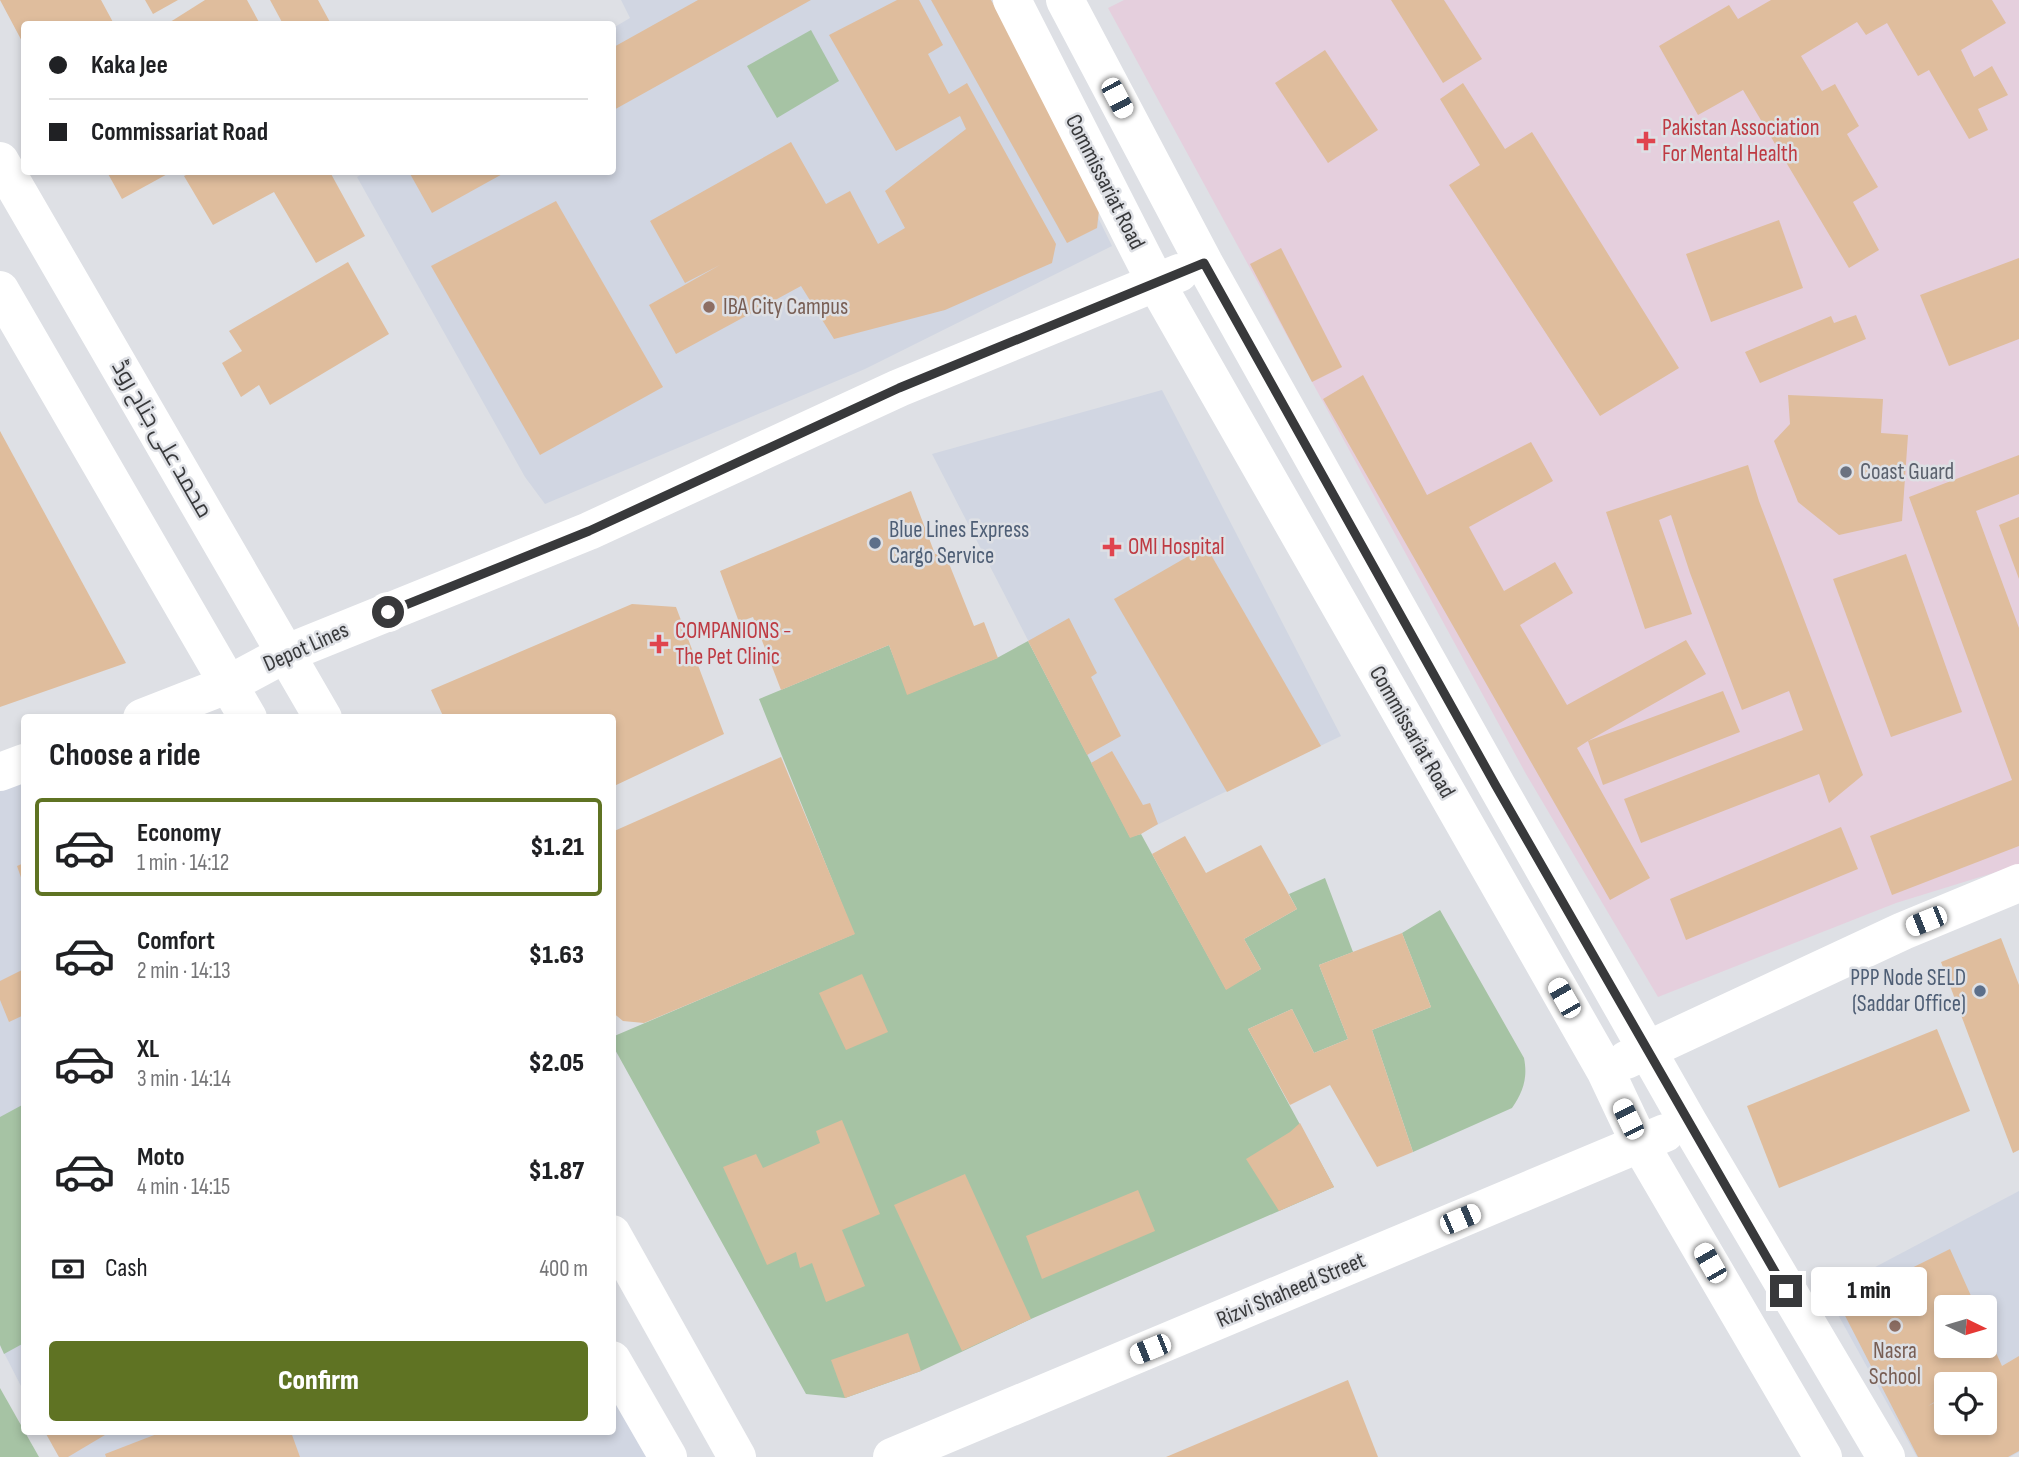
<!DOCTYPE html>
<meta charset="utf-8">
<style>
:root{--surface:#fff;--page:#f6f6f6;--text:#202124;--muted:#757577;--line:#e0e0e0;--accent:#5f7323}
body{margin:0;font-family:"Sofia Sans Condensed",Cairo,sans-serif;background:var(--page);color:var(--text);height:100vh;display:flex;flex-direction:column;font-size:26px;white-space:nowrap}
*{box-sizing:border-box;margin:0}
p{font-size:23px;color:var(--muted)}
.icon{flex:none;width:38px;height:38px;fill:none;stroke:currentColor;stroke-width:2;stroke-linecap:round;stroke-linejoin:round}
.map{position:relative;flex:1;overflow:hidden}
.panel{position:absolute;left:21px;top:714px;width:595px;height:721px;display:flex;flex-direction:column;background:var(--surface);border-radius:7px;box-shadow:0 4px 10px #0003}
.panel>*{flex:none}
.hud{position:absolute;left:21px;top:21px;width:595px;height:154px;border-radius:7px;box-shadow:0 4px 10px #0003;display:grid;align-content:center;height:154px;padding:0 28px;background:var(--surface)}
.needle{width:46px;rotate:95deg}
.controls{position:absolute;left:1934px;top:1295px;display:grid;gap:14px}
.controls a{display:grid;place-items:center;width:63px;height:63px;border-radius:7px;background:var(--surface);box-shadow:0 4px 10px #0003;font-size:35px}
.end{position:absolute;width:32px;height:32px;margin:-16px;border:9px solid #38393b;background:#fff;box-shadow:0 0 0 4px #fff}
.from{border-radius:50%}
.bubble{position:absolute;height:49px;border-radius:7px;background:var(--surface);box-shadow:0 4px 10px #0003;font-size:23px;font-weight:800;line-height:49px;text-align:center}
.car{position:absolute;width:21px;height:42px;margin:-21px -10px;border-radius:9px;box-shadow:0 0 5px 2px #0007;background:linear-gradient(#fff 24%,#345 0 40%,#fff 0 76%,#345 0 86%,#fff 0)}
.hud b{display:flex;align-items:center;gap:24px;height:66px;font-size:26px}
.hud b+b{border-top:2px solid var(--line)}
.hud i{width:18px;height:18px;background:var(--text)}
ul{padding:0;list-style:none}
li{display:flex;align-items:center;gap:21px;height:98px;margin:0 14px 10px;padding:0 14px;border:4px solid transparent;border-radius:7px}
li div{flex:1}
li b{display:block;font-size:26px}
li em{font-style:normal;font-weight:800}
li.on{border-color:var(--accent)}
li>.icon{width:63px;height:63px;stroke-width:1.5}
h2{padding:0 28px;font-size:32px;line-height:84px}
.pay{display:flex;align-items:center;gap:18px;height:77px;padding:0 28px;font-size:26px}
.pay p{margin-inline-start:auto}
.cta{display:flex;gap:14px;margin-top:auto;padding:14px 28px}
.cta a{flex:1;height:80px;border-radius:7px;background:var(--accent);color:#fff;font-size:28px;font-weight:800;line-height:80px;text-align:center}
.map>svg:first-child{display:block}
.commercial{fill:#e5cfdd}
.built{fill:#d1d6e2;fill-rule:evenodd}
.green{fill:#a6c3a4}
.building{fill:#dfbd9d;fill-rule:evenodd}
.lines{fill:none;stroke-linecap:round;stroke-linejoin:round}
.minor{stroke:#fff;stroke-width:38}
.highway{stroke:#fff;stroke-width:38}
.route{stroke:#38393b;stroke-width:9}
.health-dot{fill:#e0444e;stroke:#dee0e5;stroke-width:2.5}
.education-dot{fill:#8d6e63;stroke:#dee0e5;stroke-width:2.5}
.worship-dot{fill:#6b7280;stroke:#dee0e5;stroke-width:2.5}
.service-dot{fill:#5c6f8a;stroke:#dee0e5;stroke-width:2.5}
.labels{text-anchor:middle;dominant-baseline:central;stroke-width:5;stroke-linejoin:round;paint-order:stroke}
.health-label{font-size:23px;fill:#be3a42;stroke:#dee0e5;text-anchor:start}
.street-label{font-size:23px;fill:#38393b;stroke:#dee0e5}
.education-label{font-size:23px;fill:#785e54;stroke:#dee0e5;text-anchor:start}
.worship-label{font-size:23px;fill:#5b616d;stroke:#dee0e5;text-anchor:start}
.service-label{font-size:23px;fill:#4e5e75;stroke:#dee0e5;text-anchor:start}
</style>
<div class="map">
<svg width="2019" height="1457" viewBox="0 0 2019 1457">
<rect width="100%" height="100%" fill="#dee0e5"/>
<!-- commercial -->
<path class="commercial" d="M 1124,0 L 2019,0 L 2019,865 L 1896,903 L 1658,997 L 1526,774 L 1108,8 Z"/>
<!-- built -->
<g class="built">
<path d="M 621,0 L 991,0 L 1112,246 L 865,369 L 545,504 L 525,477 L 357,177 L 366,172 L 612,172 L 613,28 L 630,18 Z"/>
<path d="M 1162,390 L 1341,736 L 1130,838 L 932,454 Z"/>
<path d="M 24,763 L 24,1392 L 0,1345 L 0,772 Z"/>
<path d="M 2019,1191 L 2019,1452 L 2010,1457 L 1917,1457 L 1826,1293 ZM 1946,1307 L 1984,1307 L 1984,1346 L 1946,1346 ZM 1946,1384 L 1984,1384 L 1984,1423 L 1946,1423 Z"/>
<path d="M 613,1360 L 668,1457 L 59,1457 L 45,1432 L 612,1432 Z"/>
</g>
<!-- green -->
<g class="green">
<path d="M 811,30 L 839,81 L 777,118 L 747,66 Z"/>
<path d="M 1028,641 L 1130,837 L 1141,834 L 1226,989 L 1261,969 L 1244,939 L 1297,909 L 1289,894 L 1325,878 L 1353,952 L 1319,965 L 1348,1039 L 1314,1053 L 1292,1009 L 1248,1029 L 1334,1187 L 1031,1319 L 921,1371 L 845,1398 L 806,1394 L 613,1046 L 612,1037 L 854,934 L 759,699 L 889,645 L 908,694 L 997,658 Z"/>
<path d="M 1440,910 L 1524,1058 C 1528,1078 1523,1092 1512,1108 L 1413,1152 L 1372,1030 L 1431,1007 L 1402,933 Z"/>
<path d="M 24,1104 L 24,1343 L 4,1354 L 0,1345 L 0,1117 Z"/>
<path d="M 0,1388 L 39,1457 L 0,1457 Z"/>
</g>
<!-- building -->
<g class="building">
<path d="M 0,0 L 101,0 L 114,24 L 24,24 L 24,45 Z"/>
<path d="M 145,0 L 178,0 L 153,14 Z"/>
<path d="M 205,0 L 247,0 L 260,24 L 167,24 Z"/>
<path d="M 270,0 L 318,0 L 331,24 L 283,24 Z"/>
<path d="M 698,0 L 811,0 L 612,111 L 612,48 Z"/>
<path d="M 897,0 L 919,0 L 943,45 L 928,54 L 949,94 L 967,83 L 1056,244 L 1052,263 L 945,310 L 834,339 L 801,286 L 676,354 L 649,305 L 720,265 L 685,283 L 650,221 L 791,142 L 826,204 L 850,191 L 878,244 L 905,228 L 885,191 L 966,129 L 960,116 L 896,151 L 829,35 Z"/>
<path d="M 931,0 L 991,0 L 1101,194 L 1097,228 L 1067,243 Z"/>
<path d="M 1391,0 L 1444,0 L 1482,59 L 1443,83 Z"/>
<path d="M 1771,0 L 1992,0 L 2006,23 L 1961,50 L 1974,77 L 1992,66 L 2008,95 L 1978,109 L 1988,130 L 1969,139 L 1929,70 L 1918,76 L 1887,23 L 1866,35 L 1857,22 L 1801,56 L 1822,91 L 1835,84 L 1859,126 L 1847,134 L 1878,187 L 1853,202 L 1879,250 L 1849,268 L 1743,90 L 1698,115 L 1659,46 L 1729,5 L 1738,19 Z"/>
<path d="M 1325,50 L 1378,130 L 1328,163 L 1275,83 Z"/>
<path d="M 1463,83 L 1505,149 L 1532,132 L 1679,368 L 1600,416 L 1449,185 L 1480,165 L 1440,99 Z"/>
<path d="M 107,172 L 171,172 L 122,199 Z"/>
<path d="M 192,172 L 330,172 L 365,236 L 316,263 L 274,192 L 213,225 L 184,176 Z"/>
<path d="M 409,172 L 506,172 L 432,213 Z"/>
<path d="M 556,201 L 663,387 L 540,455 L 431,266 Z"/>
<path d="M 1779,220 L 1803,288 L 1711,322 L 1686,254 Z"/>
<path d="M 1281,248 L 1342,367 L 1312,382 L 1250,264 Z"/>
<path d="M 2019,258 L 2019,339 L 1949,366 L 1920,295 Z"/>
<path d="M 348,262 L 389,334 L 270,405 L 259,385 L 241,397 L 222,363 L 242,351 L 229,331 Z"/>
<path d="M 1856,315 L 1866,339 L 1760,383 L 1745,352 L 1831,316 L 1834,323 Z"/>
<path d="M 1363,375 L 1427,495 L 1531,442 L 1553,481 L 1469,527 L 1504,591 L 1555,562 L 1573,593 L 1520,625 L 1567,705 L 1686,640 L 1706,674 L 1588,741 L 1723,691 L 1740,732 L 1603,785 L 1588,741 L 1577,748 L 1650,878 L 1610,900 L 1323,399 Z"/>
<path d="M 1788,395 L 1883,399 L 1881,433 L 1908,435 L 1902,521 L 1839,535 L 1798,502 L 1774,441 L 1790,424 Z"/>
<path d="M 0,431 L 126,663 L 0,707 Z"/>
<path d="M 2019,455 L 2019,494 L 1976,511 L 2019,628 L 2019,846 L 1892,895 L 1870,836 L 2012,780 L 1909,497 Z"/>
<path d="M 1748,465 L 1759,501 L 1863,775 L 1829,803 L 1819,774 L 1641,843 L 1624,799 L 1803,730 L 1789,691 L 1742,710 L 1690,573 L 1671,515 L 1659,520 L 1692,614 L 1645,629 L 1606,512 Z"/>
<path d="M 911,491 L 935,554 L 944,551 L 974,626 L 984,622 L 998,658 L 907,695 L 889,645 L 781,690 L 753,617 L 739,622 L 720,571 Z"/>
<path d="M 2019,517 L 2019,579 L 1999,525 Z"/>
<path d="M 1206,546 L 1321,746 L 1227,792 L 1114,599 Z"/>
<path d="M 1906,554 L 1962,712 L 1891,737 L 1833,579 Z"/>
<path d="M 632,604 L 676,607 L 724,734 L 612,787 L 612,718 L 444,718 L 431,690 Z"/>
<path d="M 1069,618 L 1097,673 L 1091,677 L 1121,736 L 1087,755 L 1028,641 Z"/>
<path d="M 1112,751 L 1143,805 L 1150,803 L 1158,824 L 1141,834 L 1130,838 L 1091,763 Z"/>
<path d="M 781,757 L 855,934 L 644,1023 L 623,1021 L 612,1012 L 612,832 Z"/>
<path d="M 1841,827 L 1858,869 L 1686,940 L 1670,899 Z"/>
<path d="M 1185,836 L 1206,873 L 1261,845 L 1297,909 L 1244,939 L 1261,969 L 1226,990 L 1152,854 Z"/>
<path d="M 24,863 L 24,886 L 17,866 Z"/>
<path d="M 1402,933 L 1431,1007 L 1372,1030 L 1413,1152 L 1377,1167 L 1330,1085 L 1290,1105 L 1248,1029 L 1292,1009 L 1314,1053 L 1348,1039 L 1319,965 Z"/>
<path d="M 2001,938 L 2019,985 L 2019,1150 L 2013,1153 L 1941,962 Z"/>
<path d="M 24,969 L 24,1015 L 9,1022 L 0,1000 L 0,981 Z"/>
<path d="M 862,974 L 888,1032 L 846,1050 L 819,993 Z"/>
<path d="M 1937,1029 L 1970,1111 L 1779,1188 L 1747,1106 Z"/>
<path d="M 842,1120 L 880,1214 L 842,1230 L 865,1286 L 826,1302 L 812,1263 L 800,1268 L 796,1252 L 767,1265 L 723,1167 L 756,1154 L 763,1168 L 820,1143 L 816,1131 Z"/>
<path d="M 1300,1123 L 1334,1187 L 1279,1211 L 1246,1159 L 1290,1132 Z"/>
<path d="M 965,1174 L 1031,1319 L 962,1351 L 894,1205 Z"/>
<path d="M 1138,1190 L 1155,1231 L 1042,1279 L 1026,1236 Z"/>
<path d="M 1950,1249 L 1976,1307 L 1946,1307 L 1946,1346 L 1984,1346 L 1984,1326 L 2002,1366 L 2019,1356 L 2019,1451 L 2008,1457 L 1918,1457 L 1839,1304 ZM 1946,1384 L 1984,1384 L 1984,1423 L 1946,1423 L 1946,1397 L 1928,1406 L 1946,1395 Z"/>
<path d="M 908,1333 L 921,1371 L 845,1398 L 831,1360 Z"/>
<path d="M 1348,1380 L 1378,1457 L 1166,1457 Z"/>
<path d="M 45,1432 L 110,1432 L 68,1457 L 59,1457 Z"/>
<path d="M 162,1432 L 291,1432 L 300,1457 L 106,1457 L 105,1454 Z"/>
</g>
<g class="lines">
<!-- minor -->
<g class="minor">
<path d="M 1012,0 L 1156,283 L 1605,1070 L 1640,1144 L 1823,1457"/>
<path d="M 1065,0 L 1204,263 L 1497,786 L 1688,1122 L 1886,1457"/>
<path d="M 142,718 L 229,684 L 287,653 L 589,531 L 899,388 L 1179,273"/>
<path d="M 0,772 L 24,763"/>
<path d="M 1626,1060 L 1903,931 L 2019,883"/>
<path d="M 892,1457 L 1665,1133"/>
</g>
<!-- highway -->
<g class="highway">
<path d="M 0,161 L 323,718"/>
<path d="M 0,290 L 248,718"/>
<path d="M 612,1234 L 737,1457"/>
<path d="M 612,1360 L 668,1457"/>
</g>
</g>
<g class="lines">
<!-- route -->
<path class="route" d="M 388,612 L 589,531 L 899,388 L 1204,263 L 1496,786 L 1786,1291"/>
</g>
<!-- markers -->
<g class="health-dot">
<path d="M1642.5 130.5h7v7h7v7h-7v7h-7v-7h-7v-7h7z"/>
<path d="M1108.5 536.5h7v7h7v7h-7v7h-7v-7h-7v-7h7z"/>
<path d="M655.5 633.5h7v7h7v7h-7v7h-7v-7h-7v-7h7z"/>
</g>
<g class="education-dot">
<circle cx="709" cy="307" r="7"/>
<circle cx="1895" cy="1326" r="7"/>
</g>
<circle class="worship-dot" cx="1846" cy="472" r="7"/>
<g class="service-dot">
<circle cx="875" cy="543" r="7"/>
<circle cx="1980" cy="991" r="7"/>
</g>
<g class="labels">
<!-- health labels -->
<g class="health-label">
<text x="1662" y="128">Pakistan Association<tspan x="1662" dy="26">For Mental Health</tspan></text>
<text x="1128" y="547">OMI Hospital</text>
<text x="675" y="631">COMPANIONS -<tspan x="675" dy="26">The Pet Clinic</tspan></text>
</g>
<!-- street labels -->
<g class="street-label">
<text transform="translate(1105 182) rotate(63)">Commissariat Road</text>
<text transform="translate(162 439) rotate(60)">محمد علی جناح روڈ</text>
<text transform="translate(306 647) rotate(-24)">Depot Lines</text>
<text transform="translate(1412 732) rotate(60)">Commissariat Road</text>
<text transform="translate(1291 1290) rotate(-23)">Rizvi Shaheed Street</text>
</g>
<!-- education labels -->
<g class="education-label">
<text x="723" y="307">IBA City Campus</text>
<text x="1895" y="1351" text-anchor="middle">Nasra<tspan x="1895" dy="26">School</tspan></text>
</g>
<!-- worship labels -->
<g class="worship-label">
<text x="1860" y="472">Coast Guard</text>
</g>
<!-- service labels -->
<g class="service-label">
<text x="889" y="530">Blue Lines Express<tspan x="889" dy="26">Cargo Service</tspan></text>
<text x="1966" y="978" text-anchor="end">PPP Node SELD<tspan x="1966" dy="26">(Saddar Office)</tspan></text>
</g>
</g>
</svg>
<div class="controls">
<a><svg class="needle" viewBox="-14 -14 28 28"><path d="M0-13l5 13h-10z" fill="#e53935"/><path d="M0 13l5-13h-10z" fill="#757577"/></svg></a>
<a><svg class="icon" aria-label="locate" viewBox="0 0 24 24"><circle cx="12" cy="12" r="6"/><path d="M12 2v4M12 18v4M2 12h4M18 12h4"/></svg></a>
</div>
<i class="end from" style="left:388px;top:612px"></i>
<i class="end" style="left:1786px;top:1291px"></i>
<div class="bubble" style="left:1811px;top:1267px;width:116px">1 min</div>
<i class="car" style="left:1117px;top:98px;rotate:152deg"></i>
<i class="car" style="left:1926px;top:921px;rotate:248deg"></i>
<i class="car" style="left:1564px;top:998px;rotate:330deg"></i>
<i class="car" style="left:1628px;top:1119px;rotate:334deg"></i>
<i class="car" style="left:1460px;top:1219px;rotate:67deg"></i>
<i class="car" style="left:1710px;top:1263px;rotate:330deg"></i>
<i class="car" style="left:1150px;top:1349px;rotate:248deg"></i>
<div class="hud">
<b><i class="from"></i>Kaka Jee</b>
<b><i></i>Commissariat Road</b>
</div>
<section class="panel">
<h2>Choose a ride</h2>
<ul>
<li class="on"><svg class="icon" aria-label="car" viewBox="0 0 24 24"><path d="M5 17H2v-5l4-1 3-4h7l3 4 3 1v5h-3M9 17h6M6 11h13"/><circle cx="7" cy="17" r="2"/><circle cx="17" cy="17" r="2"/></svg><div><b>Economy</b><p>1 min · 14:12</p></div><em>$1.21</em></li>
<li><svg class="icon" aria-label="car" viewBox="0 0 24 24"><path d="M5 17H2v-5l4-1 3-4h7l3 4 3 1v5h-3M9 17h6M6 11h13"/><circle cx="7" cy="17" r="2"/><circle cx="17" cy="17" r="2"/></svg><div><b>Comfort</b><p>2 min · 14:13</p></div><em>$1.63</em></li>
<li><svg class="icon" aria-label="car" viewBox="0 0 24 24"><path d="M5 17H2v-5l4-1 3-4h7l3 4 3 1v5h-3M9 17h6M6 11h13"/><circle cx="7" cy="17" r="2"/><circle cx="17" cy="17" r="2"/></svg><div><b>XL</b><p>3 min · 14:14</p></div><em>$2.05</em></li>
<li><svg class="icon" aria-label="car" viewBox="0 0 24 24"><path d="M5 17H2v-5l4-1 3-4h7l3 4 3 1v5h-3M9 17h6M6 11h13"/><circle cx="7" cy="17" r="2"/><circle cx="17" cy="17" r="2"/></svg><div><b>Moto</b><p>4 min · 14:15</p></div><em>$1.87</em></li>
</ul>
<div class="pay"><svg class="icon" aria-label="cash" viewBox="0 0 24 24"><path d="M3 7h18v10H3z"/><circle cx="12" cy="12" r="2"/></svg>Cash<p>400 m</p></div>
<div class="cta"><a>Confirm</a></div>
</section>
</div>
